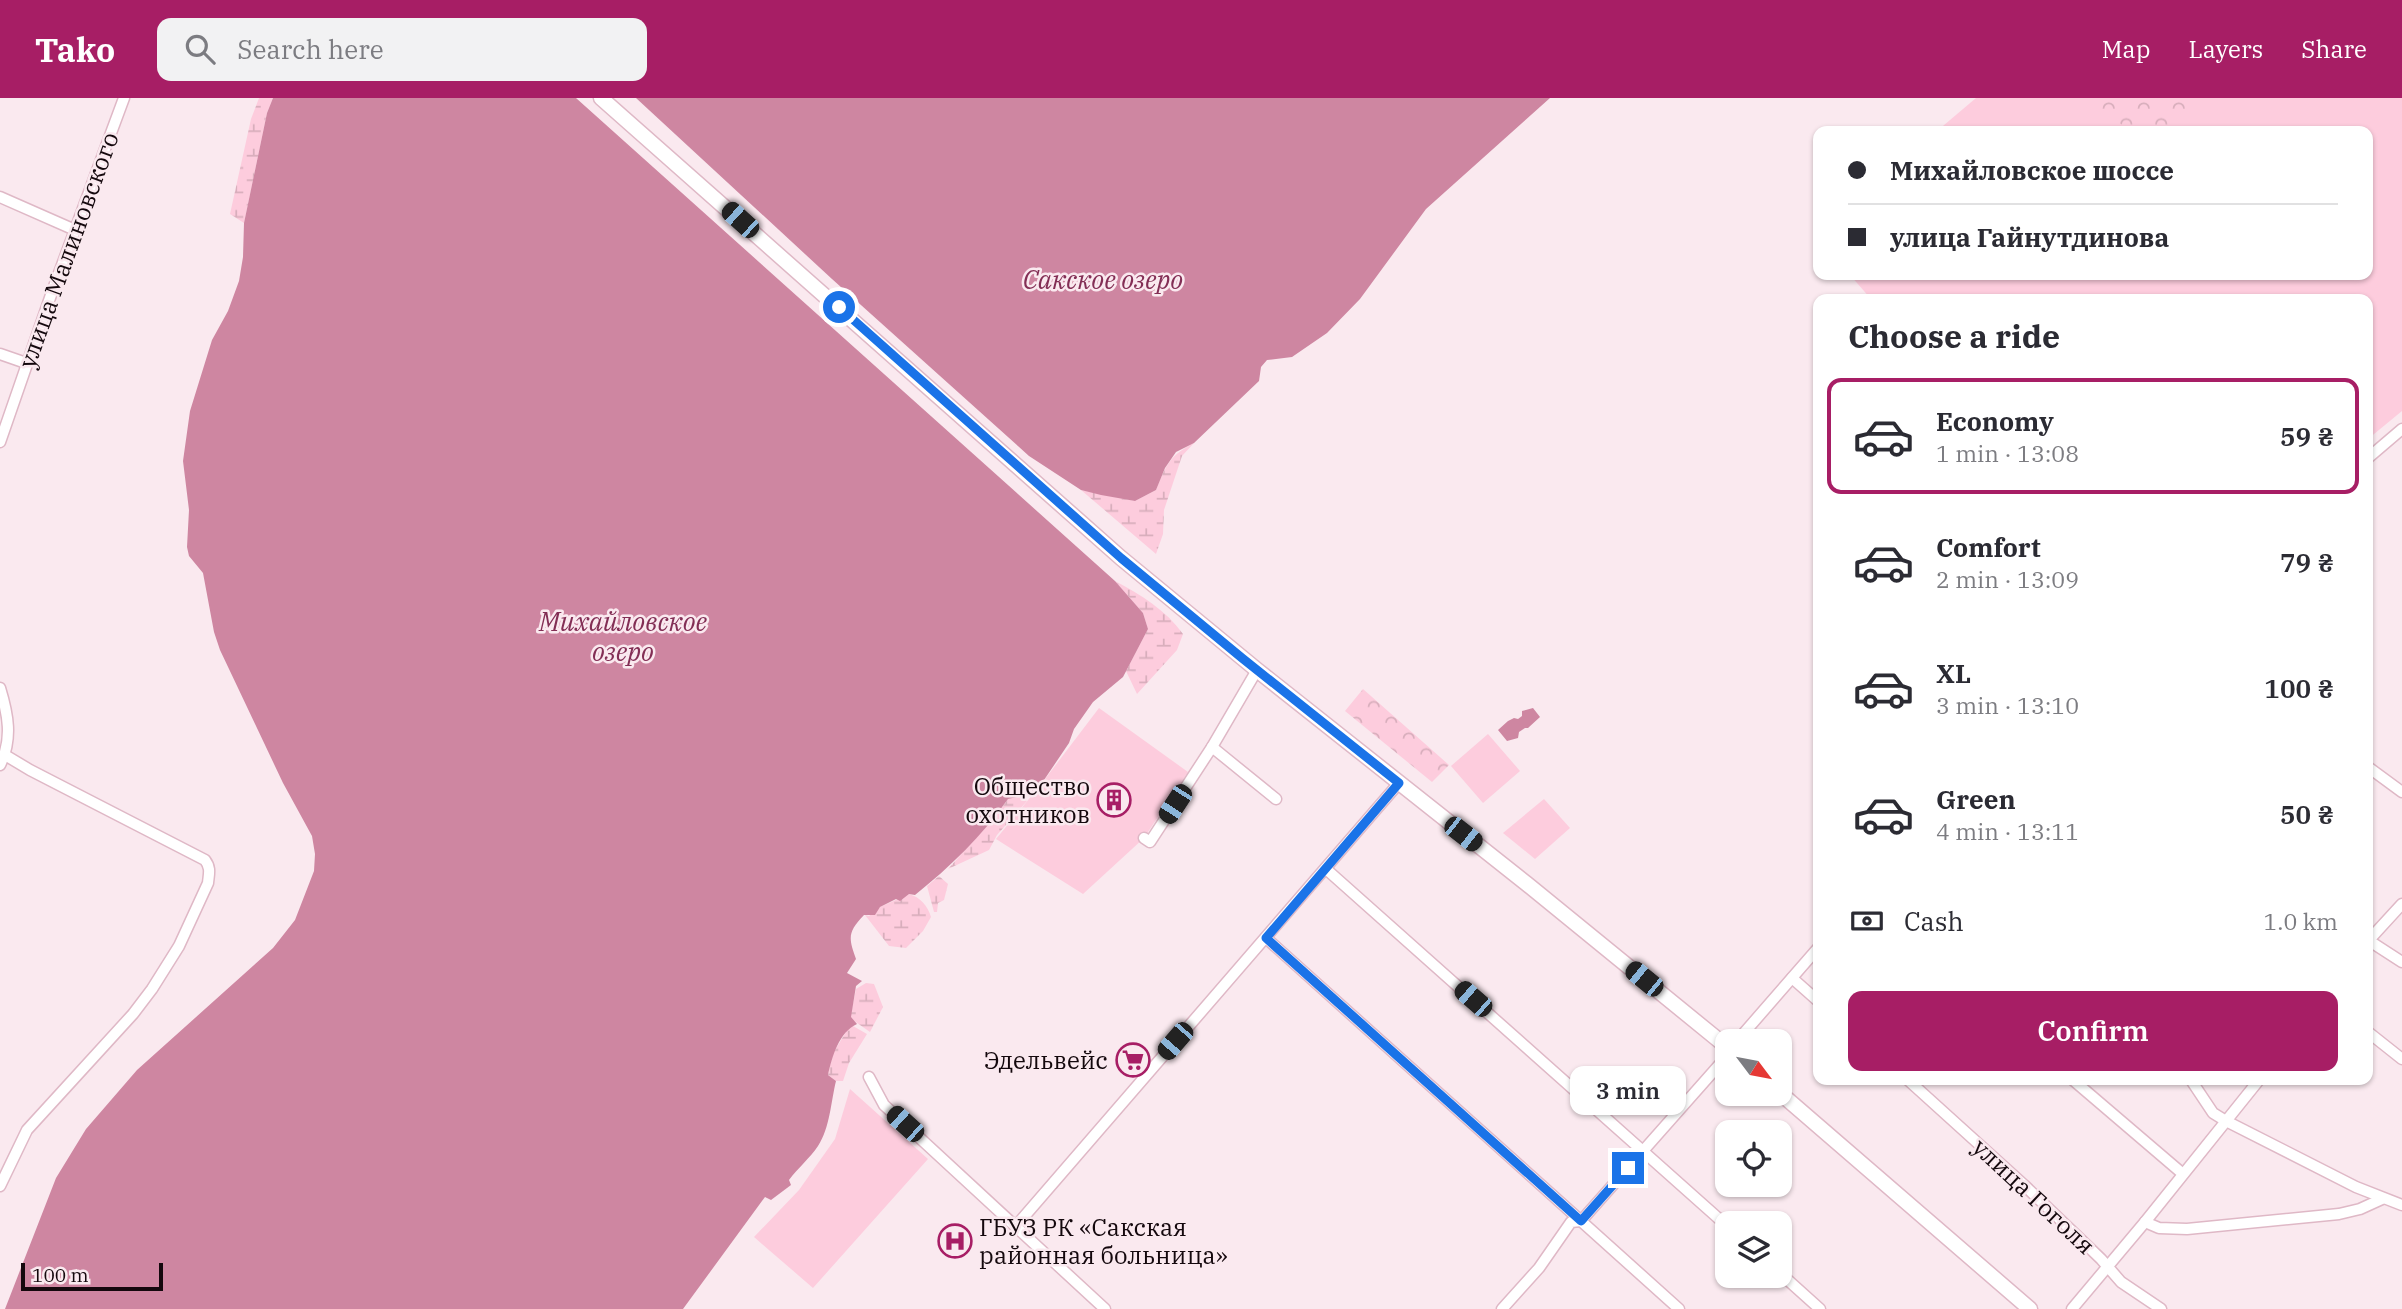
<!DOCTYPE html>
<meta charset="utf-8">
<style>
:root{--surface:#fff;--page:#f2f2f3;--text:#2b2b33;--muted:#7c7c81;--line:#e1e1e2;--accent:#a71e65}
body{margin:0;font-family:"IBM Plex Serif",serif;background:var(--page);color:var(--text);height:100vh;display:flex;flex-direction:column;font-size:26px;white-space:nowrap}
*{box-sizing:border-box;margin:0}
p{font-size:23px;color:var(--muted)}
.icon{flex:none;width:38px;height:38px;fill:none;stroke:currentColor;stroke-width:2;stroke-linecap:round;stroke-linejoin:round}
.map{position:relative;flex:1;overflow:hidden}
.drawer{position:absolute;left:1813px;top:196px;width:560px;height:791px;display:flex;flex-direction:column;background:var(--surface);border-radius:14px;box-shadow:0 2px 5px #0004}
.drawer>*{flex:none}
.banner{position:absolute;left:1813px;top:28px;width:560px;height:154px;border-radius:14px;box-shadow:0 2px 5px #0004;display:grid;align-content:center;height:154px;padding:0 35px;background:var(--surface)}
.needle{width:46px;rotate:122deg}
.buttons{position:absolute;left:1715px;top:931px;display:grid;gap:14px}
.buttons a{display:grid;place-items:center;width:77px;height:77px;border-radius:14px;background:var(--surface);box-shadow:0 2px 5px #0004;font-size:35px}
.scale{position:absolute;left:21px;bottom:18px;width:142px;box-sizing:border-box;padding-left:7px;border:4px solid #14080d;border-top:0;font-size:19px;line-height:24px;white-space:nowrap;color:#14080d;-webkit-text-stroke:5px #fae9ef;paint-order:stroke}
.end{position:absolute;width:32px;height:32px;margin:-16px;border:9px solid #1a73e8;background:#fff;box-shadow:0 0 0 4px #fff}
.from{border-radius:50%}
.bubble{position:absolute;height:49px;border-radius:14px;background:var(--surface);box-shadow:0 2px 5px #0004;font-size:23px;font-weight:600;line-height:49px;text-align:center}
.car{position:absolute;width:21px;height:42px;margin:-21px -10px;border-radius:9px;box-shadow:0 0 5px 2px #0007;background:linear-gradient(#222 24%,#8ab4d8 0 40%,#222 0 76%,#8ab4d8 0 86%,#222 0)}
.banner b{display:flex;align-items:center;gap:24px;height:66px;font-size:26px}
.banner b+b{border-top:2px solid var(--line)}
.banner i{width:18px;height:18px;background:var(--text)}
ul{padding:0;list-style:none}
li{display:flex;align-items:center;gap:21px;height:116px;margin:0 14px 10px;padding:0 21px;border:4px solid transparent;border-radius:14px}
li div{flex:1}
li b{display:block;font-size:26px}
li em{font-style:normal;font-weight:600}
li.on{border-color:var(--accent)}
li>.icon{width:63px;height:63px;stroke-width:1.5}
h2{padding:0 35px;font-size:32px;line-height:84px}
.pay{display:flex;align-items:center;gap:18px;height:77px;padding:0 35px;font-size:26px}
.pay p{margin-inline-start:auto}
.action{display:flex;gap:14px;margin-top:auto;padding:14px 35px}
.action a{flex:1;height:80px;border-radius:14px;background:var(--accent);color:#fff;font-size:28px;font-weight:600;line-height:80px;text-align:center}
header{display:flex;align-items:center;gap:42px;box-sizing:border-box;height:98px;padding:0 35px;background:var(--accent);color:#fff}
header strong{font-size:33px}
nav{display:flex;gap:38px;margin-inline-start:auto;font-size:24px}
.search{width:490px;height:63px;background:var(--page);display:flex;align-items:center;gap:18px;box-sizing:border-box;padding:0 24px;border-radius:14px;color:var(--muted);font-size:26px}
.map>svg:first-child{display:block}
.green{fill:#fdccdd}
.forest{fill:url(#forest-crowns)}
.wetland{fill:url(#wetland-marsh)}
.water{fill:#ce86a1}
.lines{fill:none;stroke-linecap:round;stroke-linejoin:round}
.minor-casing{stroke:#dfb8c6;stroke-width:13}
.major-casing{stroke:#dfb8c6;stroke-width:17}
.minor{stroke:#fff;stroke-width:10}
.major{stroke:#fff;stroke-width:14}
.route{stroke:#1a73e8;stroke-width:9}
.labels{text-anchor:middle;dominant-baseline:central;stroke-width:5;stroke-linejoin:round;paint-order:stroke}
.street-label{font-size:24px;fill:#14080d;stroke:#fae9ef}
.poi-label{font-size:24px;fill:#14080d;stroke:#fae9ef;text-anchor:end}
.water-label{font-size:26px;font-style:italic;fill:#832e55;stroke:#fae9ef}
</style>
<header>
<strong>Tako</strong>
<div class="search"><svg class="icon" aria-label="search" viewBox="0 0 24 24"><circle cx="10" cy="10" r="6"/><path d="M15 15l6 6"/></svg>Search here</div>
<nav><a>Map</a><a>Layers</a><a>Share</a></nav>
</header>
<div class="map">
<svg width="2402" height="1211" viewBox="0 0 2402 1211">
<defs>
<pattern id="forest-crowns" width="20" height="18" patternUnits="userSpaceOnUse" patternTransform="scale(1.75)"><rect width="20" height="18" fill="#fdccdd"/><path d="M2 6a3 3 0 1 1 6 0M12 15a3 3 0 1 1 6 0" fill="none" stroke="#d8aebc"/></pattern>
<pattern id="wetland-marsh" width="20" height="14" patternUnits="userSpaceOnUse" patternTransform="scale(1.75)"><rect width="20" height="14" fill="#fdccdd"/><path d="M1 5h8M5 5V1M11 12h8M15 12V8" fill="none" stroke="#d8aebc"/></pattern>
</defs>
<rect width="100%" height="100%" fill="#fae9ef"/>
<!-- green -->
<g class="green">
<path d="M 1976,0 L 2402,0 L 2402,313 L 2368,341 L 2368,201 L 1871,201 L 1850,177 L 2368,177 L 2368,33 L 1937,33 Z"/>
<path d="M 1099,610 L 1188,674 L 1144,740 L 1083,796 L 996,741 L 1042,685 Z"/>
<path d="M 1488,636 L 1520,673 L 1483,705 L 1451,668 Z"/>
<path d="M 1544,701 L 1570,730 L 1535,761 L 1503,735 Z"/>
<path d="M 850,991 L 928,1061 L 813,1190 L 754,1139 L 799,1092 L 835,1041 Z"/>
</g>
<!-- forest -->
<g class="forest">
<path d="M 2087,0 L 2207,0 L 2172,33 L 2130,33 Z"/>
<path d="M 1363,591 L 1449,667 L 1432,684 L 1345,613 Z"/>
</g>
<!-- wetland -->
<g class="wetland">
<path d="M 259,0 L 273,0 L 267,15 L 244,125 L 230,116 L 251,21 Z"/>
<path d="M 1194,345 L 1182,358 L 1164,412 L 1163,436 L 1156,456 L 1081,392 L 1135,403 L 1156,392 C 1166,367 1170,357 1194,345 Z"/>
<path d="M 1115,483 C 1141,497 1166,512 1183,536 L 1177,552 L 1137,596 L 1126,573 L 1148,531 L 1143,515 Z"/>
<path d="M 1020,698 L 1027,703 L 997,737 L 989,752 L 948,771 L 995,719 L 1008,701 Z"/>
<path d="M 939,778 L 948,786 L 944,802 L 938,805 L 937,814 L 934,814 L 927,788 Z"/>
<path d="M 909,796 C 920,799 928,808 931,819 L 923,833 L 906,850 L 889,848 L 865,817 L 869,818 L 880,809 Z"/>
<path d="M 866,885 L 874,886 L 883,909 L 870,934 L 850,920 L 856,891 Z"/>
<path d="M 853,928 L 867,936 L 849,965 L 843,983 L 836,983 L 828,977 L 832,957 L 849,929 Z"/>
</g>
<!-- water -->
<g class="water">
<path d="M 273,0 L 576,0 L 1115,483 L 1143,515 L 1148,531 L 1123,579 L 1093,604 L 1074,631 L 1069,645 L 1042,685 L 1030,696 L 1008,701 C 982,738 950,769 915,797 L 909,796 L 900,803 L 896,801 L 880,809 L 875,817 L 864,817 C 848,834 848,839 856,861 L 847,875 L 862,883 L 856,888 L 851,919 L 857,926 C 839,934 832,959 828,977 L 836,983 C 831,1003 830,1030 818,1048 C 810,1060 798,1070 789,1082 L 791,1087 L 771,1102 L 765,1099 L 683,1211 L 5,1211 L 56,1080 L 86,1031 L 137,972 L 273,850 L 295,822 L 314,773 L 315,756 L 312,738 L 283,685 L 220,552 L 214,534 L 203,475 L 189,458 L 187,449 L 189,412 L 183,363 L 190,313 L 212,242 L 228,213 L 239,183 L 243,159 L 244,125 L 267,15 Z"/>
<path d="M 636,0 L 1550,0 L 1426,111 L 1360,201 L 1327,235 L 1292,259 L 1267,262 L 1261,269 L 1259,283 L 1194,345 L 1176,354 L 1165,370 L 1156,392 L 1135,403 L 1101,397 L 1081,392 L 1029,358 L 832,181 Z"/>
<path d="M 1533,610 L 1540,619 L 1528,630 L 1525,630 L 1519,634 L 1518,640 L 1507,643 L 1498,632 L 1508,623 L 1514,620 L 1518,621 L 1522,618 L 1522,613 Z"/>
</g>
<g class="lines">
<defs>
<g id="minor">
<path d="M 0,99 L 75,132"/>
<path d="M 0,256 L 26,265"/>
<path d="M 0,344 L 52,194 L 124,0"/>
<path d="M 2368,360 L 2402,331"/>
<path d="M 0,590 C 8,616 13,641 0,667"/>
<path d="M 1212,649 L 1276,701"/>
<path d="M 2368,669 L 2402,694"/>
<path d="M 1144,740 L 1150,744 L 1212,649 L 1257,572"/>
<path d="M 1326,771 L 1727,1128"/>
<path d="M 1266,840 L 1679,1211"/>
<path d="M 2368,842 L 2402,864"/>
<path d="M 2368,843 L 2402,806"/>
<path d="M 1792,880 L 1818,903"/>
<path d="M 2368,934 L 2402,961"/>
<path d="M 1737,943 L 1818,850"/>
<path d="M 869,979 L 884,1007 L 1105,1211"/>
<path d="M 1908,982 L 2024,1087 L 2101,1161 L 2121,1184 L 2161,1211"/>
<path d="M 2073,982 L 2183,1076"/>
<path d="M 2191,982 L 2213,1015 L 2226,1023 L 2356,1089 L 2402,1107"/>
<path d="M 0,1088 L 27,1032 L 133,916 L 152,891 L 179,848 L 208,785 C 209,775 211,770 205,762 L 30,672 L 5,657"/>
<path d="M 2145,1124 L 2159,1130 L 2187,1131 L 2339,1116 L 2360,1111 L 2382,1101"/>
<path d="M 1016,1128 L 1399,685"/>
<path d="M 1780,1175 L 1820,1211"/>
<path d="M 1502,1211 L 1539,1170 L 1571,1124 L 1581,1123 L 1727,958"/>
<path d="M 2072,1211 L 2145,1124 L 2259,982"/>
</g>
<g id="major">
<path d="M 601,0 L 1121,460 L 1257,572 L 1527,786 L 1727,949"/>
<path d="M 1780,995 L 2030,1211"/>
</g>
</defs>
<!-- minor casing -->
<use href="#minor" class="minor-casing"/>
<!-- major casing -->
<use href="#major" class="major-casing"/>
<!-- minor -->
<use href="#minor" class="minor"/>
<!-- major -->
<use href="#major" class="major"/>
</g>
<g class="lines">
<!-- route -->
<path class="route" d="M 839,209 L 1121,460 L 1242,560 L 1399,685 L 1266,840 L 1581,1123 L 1628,1070"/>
</g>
<!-- icons -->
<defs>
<symbol id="building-ring" viewBox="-11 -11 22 22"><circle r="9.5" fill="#fae9ef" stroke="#a71e65" stroke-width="1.5"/><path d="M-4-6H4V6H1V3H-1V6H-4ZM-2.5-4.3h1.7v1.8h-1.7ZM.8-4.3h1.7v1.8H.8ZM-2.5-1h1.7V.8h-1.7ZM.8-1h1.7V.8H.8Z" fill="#a71e65"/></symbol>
<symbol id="supermarket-ring" viewBox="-11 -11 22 22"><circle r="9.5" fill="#fae9ef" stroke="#a71e65" stroke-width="1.5"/><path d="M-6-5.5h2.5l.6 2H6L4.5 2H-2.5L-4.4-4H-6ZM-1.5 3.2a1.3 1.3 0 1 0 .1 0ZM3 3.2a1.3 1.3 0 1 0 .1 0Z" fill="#a71e65"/></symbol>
<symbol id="hospital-ring" viewBox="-11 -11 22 22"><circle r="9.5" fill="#fae9ef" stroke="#a71e65" stroke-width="1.5"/><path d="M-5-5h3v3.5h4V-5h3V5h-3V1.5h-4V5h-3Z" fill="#a71e65"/></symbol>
</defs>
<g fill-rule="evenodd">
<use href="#building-ring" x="1095" y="683" width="38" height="38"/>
<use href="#supermarket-ring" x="1114" y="943" width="38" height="38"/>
<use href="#hospital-ring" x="936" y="1124" width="38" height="38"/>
</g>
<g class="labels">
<!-- street labels -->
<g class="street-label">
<text transform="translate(68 152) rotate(-70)">улица Малиновского</text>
<text transform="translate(2034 1098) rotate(43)">улица Гоголя</text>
</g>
<!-- poi labels -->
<g class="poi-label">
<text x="1090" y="688">Общество<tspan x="1090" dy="28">охотников</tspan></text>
<text x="1108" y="962">Эдельвейс</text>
<text x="979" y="1129" text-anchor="start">ГБУЗ РК «Сакская<tspan x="979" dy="28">районная больница»</tspan></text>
</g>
<!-- water labels -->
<g class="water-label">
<text x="1103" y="181">Сакское озеро</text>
<text x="623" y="523">Михайловское<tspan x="623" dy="30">озеро</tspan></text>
</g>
</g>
</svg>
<div class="buttons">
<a><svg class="needle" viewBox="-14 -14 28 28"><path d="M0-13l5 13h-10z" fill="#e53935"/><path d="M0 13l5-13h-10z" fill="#7c7c81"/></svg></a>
<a><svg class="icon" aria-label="locate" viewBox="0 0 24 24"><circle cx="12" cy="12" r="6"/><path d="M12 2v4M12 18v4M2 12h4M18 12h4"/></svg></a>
<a><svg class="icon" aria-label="layers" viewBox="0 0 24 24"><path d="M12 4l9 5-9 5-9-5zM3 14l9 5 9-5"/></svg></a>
</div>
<div class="scale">100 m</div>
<i class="end from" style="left:839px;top:209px"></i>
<i class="end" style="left:1628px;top:1070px"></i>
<div class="bubble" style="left:1570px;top:968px;width:116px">3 min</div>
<i class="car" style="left:740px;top:122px;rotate:312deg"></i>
<i class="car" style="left:1175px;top:706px;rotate:213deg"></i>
<i class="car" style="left:1463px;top:736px;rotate:128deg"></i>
<i class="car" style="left:1644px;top:881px;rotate:309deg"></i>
<i class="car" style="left:1473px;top:901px;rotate:311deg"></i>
<i class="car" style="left:1175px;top:943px;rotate:221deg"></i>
<i class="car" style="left:905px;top:1026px;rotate:312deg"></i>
<div class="banner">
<b><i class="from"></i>Михайловское шоссе</b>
<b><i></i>улица Гайнутдинова</b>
</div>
<section class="drawer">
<h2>Choose a ride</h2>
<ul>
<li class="on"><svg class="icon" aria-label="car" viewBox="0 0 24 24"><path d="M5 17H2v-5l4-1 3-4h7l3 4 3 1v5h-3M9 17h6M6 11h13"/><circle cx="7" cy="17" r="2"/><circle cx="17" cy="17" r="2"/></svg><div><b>Economy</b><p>1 min · 13:08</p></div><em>59 ₴</em></li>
<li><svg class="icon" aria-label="car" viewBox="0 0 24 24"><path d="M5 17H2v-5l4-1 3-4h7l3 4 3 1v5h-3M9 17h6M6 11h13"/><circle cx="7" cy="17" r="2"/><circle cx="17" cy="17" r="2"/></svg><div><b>Comfort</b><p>2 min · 13:09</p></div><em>79 ₴</em></li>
<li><svg class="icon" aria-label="car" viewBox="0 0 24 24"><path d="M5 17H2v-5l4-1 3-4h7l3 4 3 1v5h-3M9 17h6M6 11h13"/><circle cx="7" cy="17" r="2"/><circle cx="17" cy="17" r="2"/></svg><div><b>XL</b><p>3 min · 13:10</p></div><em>100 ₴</em></li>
<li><svg class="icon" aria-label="car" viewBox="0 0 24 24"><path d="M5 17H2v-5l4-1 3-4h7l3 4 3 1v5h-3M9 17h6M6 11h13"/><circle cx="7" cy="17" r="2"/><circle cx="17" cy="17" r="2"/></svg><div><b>Green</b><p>4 min · 13:11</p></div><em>50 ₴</em></li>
</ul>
<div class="pay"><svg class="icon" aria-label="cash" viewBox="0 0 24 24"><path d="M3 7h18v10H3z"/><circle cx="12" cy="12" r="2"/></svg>Cash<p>1.0 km</p></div>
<div class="action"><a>Confirm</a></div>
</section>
</div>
